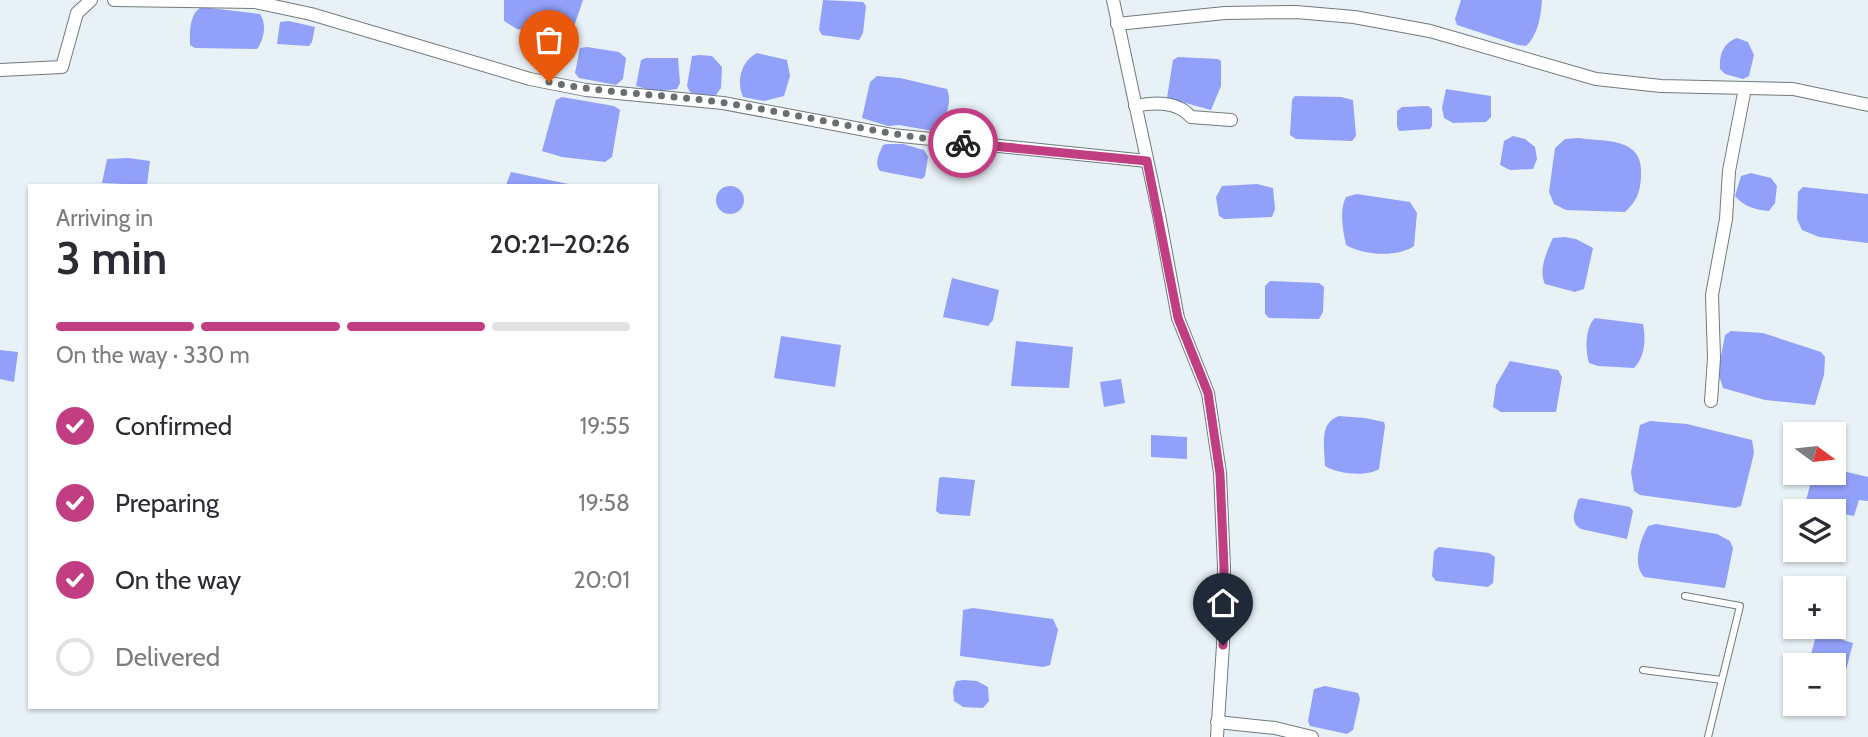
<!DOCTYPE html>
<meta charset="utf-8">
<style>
body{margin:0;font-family:Cabin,sans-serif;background:#f7f7f7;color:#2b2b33;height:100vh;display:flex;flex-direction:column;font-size:26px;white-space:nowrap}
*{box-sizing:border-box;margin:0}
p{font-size:23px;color:#7c7c81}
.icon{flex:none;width:38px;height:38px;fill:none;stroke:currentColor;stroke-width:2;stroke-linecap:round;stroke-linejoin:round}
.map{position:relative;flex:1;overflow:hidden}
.panel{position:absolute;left:28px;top:184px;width:630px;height:525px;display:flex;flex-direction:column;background:#fff;border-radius:0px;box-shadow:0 2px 5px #0004}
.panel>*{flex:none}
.needle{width:46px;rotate:105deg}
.tools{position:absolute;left:1783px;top:422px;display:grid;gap:14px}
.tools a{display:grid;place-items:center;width:63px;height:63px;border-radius:0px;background:#fff;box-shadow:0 2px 5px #0004;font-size:35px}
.pin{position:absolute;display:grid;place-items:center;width:60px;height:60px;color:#fff;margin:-72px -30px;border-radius:50% 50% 50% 0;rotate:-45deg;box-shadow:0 0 7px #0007}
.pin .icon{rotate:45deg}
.courier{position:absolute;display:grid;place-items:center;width:70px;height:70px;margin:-35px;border:5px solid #c23e83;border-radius:50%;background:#fff;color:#222;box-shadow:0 2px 9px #0007}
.headline em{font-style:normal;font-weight:600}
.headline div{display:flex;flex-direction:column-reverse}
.headline{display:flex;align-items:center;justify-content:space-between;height:119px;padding:0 28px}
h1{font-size:46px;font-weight:600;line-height:52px}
.bar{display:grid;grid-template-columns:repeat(4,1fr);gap:10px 7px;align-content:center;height:84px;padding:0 28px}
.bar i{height:9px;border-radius:5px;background:#e1e1e2}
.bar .active{background:#c23e83}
.bar p{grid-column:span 4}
ol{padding:0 28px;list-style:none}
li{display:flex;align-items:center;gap:21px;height:77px}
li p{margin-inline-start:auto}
li .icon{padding:7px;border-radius:50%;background:#c23e83;color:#fff;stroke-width:4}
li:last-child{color:#7c7c81}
li i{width:38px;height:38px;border:4px solid #e1e1e2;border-radius:50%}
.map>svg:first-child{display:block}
</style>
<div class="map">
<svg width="1868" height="737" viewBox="0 0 1868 737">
<rect width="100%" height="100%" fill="#e8f2f6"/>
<g fill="#91a0f8">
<polygon points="504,0 583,0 571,35 517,29 504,21"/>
<polygon points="823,0 863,2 866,6 863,33 859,40 822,35 819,30"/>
<path d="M1461,0H1542C1541,15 1538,35 1526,46L1518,45L1457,25L1455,19Z"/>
<path d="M202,7L260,14C267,24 264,40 257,49L195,48L190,45C190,32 189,13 202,7Z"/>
<polygon points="289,21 315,27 312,42 309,46 277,44 280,22"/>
<path d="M1737,38L1748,42L1754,55L1749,76L1743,79L1725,74L1720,69C1719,55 1723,43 1737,38Z"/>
<polygon points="587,47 619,52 626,58 623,79 616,85 579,78 575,73 580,48"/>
<path d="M757,53L787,60L790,76L784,96L764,101L743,97C736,81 741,61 757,53Z"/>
<polygon points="700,55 712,56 722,67 721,88 716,95 700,96 690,92 687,86 692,56"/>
<polygon points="1178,57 1218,59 1221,61 1221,86 1211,110 1167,98 1173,60"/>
<polygon points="646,58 678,58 680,83 677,89 657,92 636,86 641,60"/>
<path d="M877,76L900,78L947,89C953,103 945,123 933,131L899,125L888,126L862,118L870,82Z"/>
<polygon points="1446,89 1491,96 1491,117 1486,122 1453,123 1444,118 1442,108"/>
<polygon points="1295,96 1341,97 1353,100 1356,136 1352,141 1296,139 1290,135 1292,100"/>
<polygon points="562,97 614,106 620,110 612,157 605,162 562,157 542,151 556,100"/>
<polygon points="1428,106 1432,109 1432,126 1430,129 1399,131 1397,126 1397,111 1402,107"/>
<polygon points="1513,136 1525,139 1535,147 1537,159 1533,169 1510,170 1500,165 1504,141"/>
<path d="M1578,138C1608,142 1645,137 1641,178C1640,193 1636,202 1625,212L1566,210L1554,204L1549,192L1555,148L1565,139Z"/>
<path d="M887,144H903L924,150L928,157L925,176L922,179L880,171C874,163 879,154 883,145Z"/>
<polygon points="128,158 150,161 147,185 102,183 107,159"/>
<polygon points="511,172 573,185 506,185"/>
<path d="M1751,173L1771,178L1777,186L1775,203L1769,211C1756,210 1743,206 1735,196L1741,176Z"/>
<polygon points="1257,184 1273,188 1275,209 1272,217 1224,219 1219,216 1216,197 1222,186"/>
<circle cx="730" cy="200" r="14"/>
<polygon points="1803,187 1868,194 1868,243 1819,237 1802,230 1797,219 1798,192"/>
<path d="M1357,194L1410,202L1417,213L1414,246C1397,258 1363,255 1346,245C1343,231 1339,210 1346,197Z"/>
<path d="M1565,237L1576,239L1593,248L1584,289L1575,292L1545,284C1538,270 1547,251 1553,238Z"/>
<polygon points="952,278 999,290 993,320 988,326 943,317"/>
<polygon points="1270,281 1319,283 1324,287 1323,312 1319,319 1269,318 1265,314 1265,286"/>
<path d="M1595,318L1643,324C1646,339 1645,357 1634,368L1598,366L1589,363C1585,350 1585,327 1595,318Z"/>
<polygon points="1731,331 1763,333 1821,352 1825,357 1824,375 1815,405 1765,400 1723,388 1718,372 1725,335"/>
<polygon points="781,336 841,345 835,387 774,378"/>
<polygon points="1016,341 1073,347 1069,388 1011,386"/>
<polygon points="0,350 18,352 14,382 0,379"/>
<polygon points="1510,361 1558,370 1562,377 1556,412 1501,412 1493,407 1496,385"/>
<polygon points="1121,379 1125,403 1104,407 1100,382"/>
<path d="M1339,416L1365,418L1384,422L1385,426L1379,469C1367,477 1337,474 1325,466C1325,448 1318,423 1339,416Z"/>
<polygon points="1650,421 1687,424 1752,440 1754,453 1741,506 1735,508 1640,495 1634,491 1631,472 1639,430 1640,425"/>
<polygon points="1151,435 1187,437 1187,459 1151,457"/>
<polygon points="1834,469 1868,477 1868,501 1859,500 1854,516 1809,507 1806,501 1813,473 1834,472"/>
<polygon points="943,477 975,480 970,516 940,514 936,511 939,478"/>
<path d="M1581,498L1630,507L1633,511L1627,539L1581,529C1569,522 1575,512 1578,500Z"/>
<path d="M1656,524L1717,534L1730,541L1733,548L1725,588L1644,577C1632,564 1640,540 1648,526Z"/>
<polygon points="1439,547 1489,553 1495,557 1493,583 1488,587 1436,581 1432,576 1434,551"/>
<polygon points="973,608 1053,619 1058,630 1050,665 1043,667 960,656 963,610"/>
<polygon points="1817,632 1853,643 1844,678 1834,675 1834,665 1808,665"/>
<polygon points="964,680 977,681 988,687 989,701 983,708 963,707 954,701 953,690 956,681"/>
<polygon points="1325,686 1358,693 1360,699 1353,730 1347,734 1310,726 1308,721 1314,689"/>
</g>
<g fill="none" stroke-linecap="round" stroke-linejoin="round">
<g stroke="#717a7d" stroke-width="8">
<g id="service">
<polyline points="1685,596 1740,606 1708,737"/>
<polyline points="1643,670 1722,680"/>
</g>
</g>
<g stroke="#717a7d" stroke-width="14">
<g id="minor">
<polyline points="114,0 255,2 311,14 530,79 586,90 723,103 892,135 1147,161"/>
<polyline points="1113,0 1159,215 1178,318 1208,393 1220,473 1224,567 1223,645 1217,737"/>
<polyline points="1117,24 1225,13 1296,12 1354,17 1430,31 1596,79 1661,86 1793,89 1868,105"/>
<polyline points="0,70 62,67 77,13 91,0"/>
<path d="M1135,106C1154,102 1177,101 1191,117L1231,120"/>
<polyline points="1711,401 1714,358 1712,295 1726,219 1729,171 1745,88"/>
<polyline points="1217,722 1275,728 1312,737"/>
</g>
</g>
<use href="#service" stroke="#fff" stroke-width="6"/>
<use href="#minor" stroke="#fff" stroke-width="12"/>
</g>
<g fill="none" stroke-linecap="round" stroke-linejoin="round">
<path stroke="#696f71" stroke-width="7" stroke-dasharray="0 12.6" d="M549,82C607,94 666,94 725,103C804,115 882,135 963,143"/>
<polyline stroke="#c23e83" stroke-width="9" points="963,143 1147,161 1178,318 1208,393 1220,474 1224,567 1223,645"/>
</g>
</svg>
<div class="tools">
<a><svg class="needle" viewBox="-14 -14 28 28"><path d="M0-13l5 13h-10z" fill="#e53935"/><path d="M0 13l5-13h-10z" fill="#7c7c81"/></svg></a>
<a><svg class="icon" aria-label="layers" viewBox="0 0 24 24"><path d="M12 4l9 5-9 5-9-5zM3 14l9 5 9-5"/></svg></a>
<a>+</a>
<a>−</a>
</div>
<div class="pin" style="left:549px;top:82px;background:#ea580c"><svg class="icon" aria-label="bag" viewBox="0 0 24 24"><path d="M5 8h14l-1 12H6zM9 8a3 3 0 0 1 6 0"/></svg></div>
<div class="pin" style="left:1223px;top:645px;background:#1f2937"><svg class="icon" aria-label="home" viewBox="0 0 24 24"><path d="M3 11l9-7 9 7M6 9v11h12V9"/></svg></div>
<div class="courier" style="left:963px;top:143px"><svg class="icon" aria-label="bike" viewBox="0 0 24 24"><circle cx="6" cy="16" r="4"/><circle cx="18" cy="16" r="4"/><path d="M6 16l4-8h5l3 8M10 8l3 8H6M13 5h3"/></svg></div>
<section class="panel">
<div class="headline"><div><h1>3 min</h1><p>Arriving in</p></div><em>20:21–20:26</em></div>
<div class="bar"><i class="active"></i><i class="active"></i><i class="active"></i><i></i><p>On the way · 330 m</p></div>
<ol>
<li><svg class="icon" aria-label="check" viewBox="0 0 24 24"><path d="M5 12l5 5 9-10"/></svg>Confirmed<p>19:55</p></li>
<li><svg class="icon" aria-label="check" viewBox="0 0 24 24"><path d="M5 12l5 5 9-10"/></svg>Preparing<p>19:58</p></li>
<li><svg class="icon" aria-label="check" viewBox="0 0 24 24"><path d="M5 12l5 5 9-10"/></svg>On the way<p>20:01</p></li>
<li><i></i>Delivered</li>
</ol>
</section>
</div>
